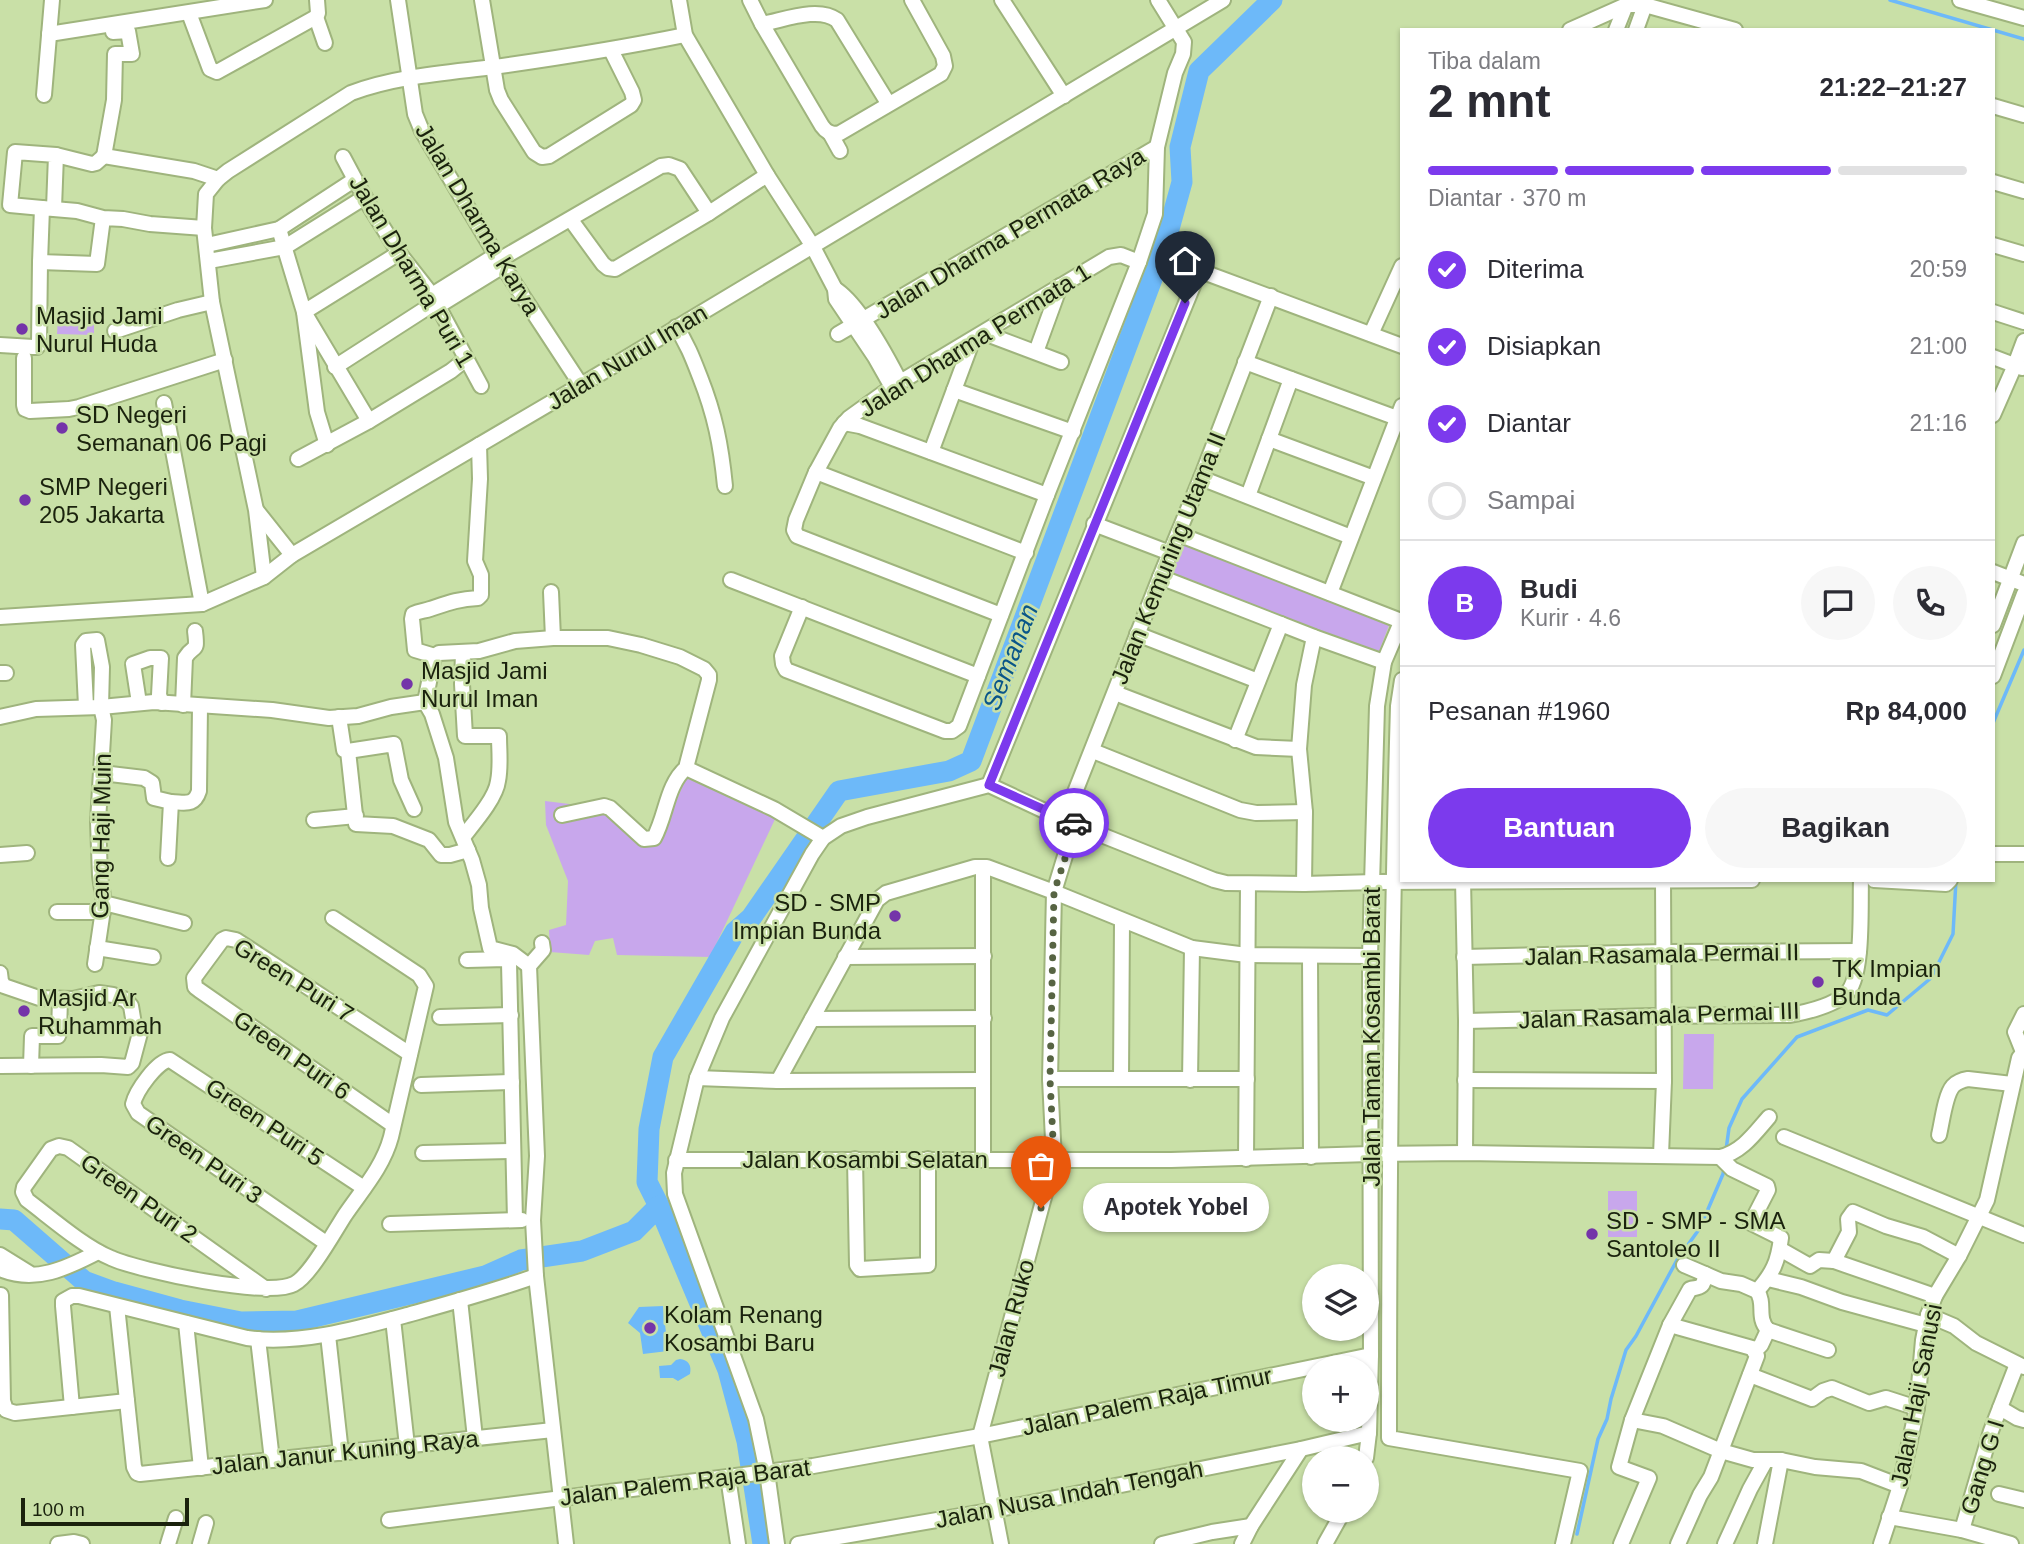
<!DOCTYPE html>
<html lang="id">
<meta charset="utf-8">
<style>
body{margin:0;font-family:Arial,sans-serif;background:#f7f7f7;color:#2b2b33;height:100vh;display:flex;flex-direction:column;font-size:26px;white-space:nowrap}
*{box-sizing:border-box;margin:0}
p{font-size:23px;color:#7c7c81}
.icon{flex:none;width:38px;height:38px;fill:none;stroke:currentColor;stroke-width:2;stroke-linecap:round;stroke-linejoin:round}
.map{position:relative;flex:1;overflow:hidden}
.drawer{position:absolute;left:1400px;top:28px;width:595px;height:854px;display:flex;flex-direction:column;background:#fff;border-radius:0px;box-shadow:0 2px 5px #0004}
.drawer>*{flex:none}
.controls{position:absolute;left:1302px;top:1264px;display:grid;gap:14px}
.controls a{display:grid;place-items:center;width:77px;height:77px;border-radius:50%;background:#fff;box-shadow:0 2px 5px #0004;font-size:35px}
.scale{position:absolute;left:21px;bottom:18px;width:168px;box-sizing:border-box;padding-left:7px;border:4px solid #1a220d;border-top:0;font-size:19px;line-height:24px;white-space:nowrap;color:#1a220d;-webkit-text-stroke:5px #c9e0a7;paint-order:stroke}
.pin{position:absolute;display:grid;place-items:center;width:60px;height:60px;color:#fff;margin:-72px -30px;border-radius:50% 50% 50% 0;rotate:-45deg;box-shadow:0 0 7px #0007}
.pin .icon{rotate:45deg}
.courier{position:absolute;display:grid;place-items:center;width:70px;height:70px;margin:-35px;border:5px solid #7c3aed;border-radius:50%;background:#fff;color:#222;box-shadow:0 2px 9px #0007}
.bubble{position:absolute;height:49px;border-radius:24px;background:#fff;box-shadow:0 2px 5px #0004;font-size:23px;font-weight:600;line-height:49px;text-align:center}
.summary em{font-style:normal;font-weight:600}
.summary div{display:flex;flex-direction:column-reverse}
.summary{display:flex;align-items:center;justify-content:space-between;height:119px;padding:0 28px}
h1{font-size:46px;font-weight:600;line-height:52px}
.bar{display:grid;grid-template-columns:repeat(4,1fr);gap:10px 7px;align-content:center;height:84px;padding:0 28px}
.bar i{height:9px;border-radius:5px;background:#e1e1e2}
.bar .on{background:#7c3aed}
.bar p{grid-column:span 4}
.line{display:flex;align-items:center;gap:18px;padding:0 28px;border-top:2px solid #e1e1e2}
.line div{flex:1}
.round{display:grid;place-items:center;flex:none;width:74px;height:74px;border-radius:37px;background:#f7f7f7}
ol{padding:0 28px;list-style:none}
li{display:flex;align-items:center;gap:21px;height:77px}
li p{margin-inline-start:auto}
li .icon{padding:7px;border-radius:50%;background:#7c3aed;color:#fff;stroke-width:4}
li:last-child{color:#7c7c81}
li i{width:38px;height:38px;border:4px solid #e1e1e2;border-radius:50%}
.action{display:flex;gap:14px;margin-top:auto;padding:14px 28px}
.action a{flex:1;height:80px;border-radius:42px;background:#7c3aed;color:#fff;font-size:28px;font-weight:600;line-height:80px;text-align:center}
.action a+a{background:#f7f7f7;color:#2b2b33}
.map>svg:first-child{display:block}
</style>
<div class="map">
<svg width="2024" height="1544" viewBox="0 0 2024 1544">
<rect width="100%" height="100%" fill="#c9e0a7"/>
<g fill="#c8a7ec">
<polygon points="58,317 94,318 94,335 57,334"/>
<polygon points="1184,543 1390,623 1378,654 1171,575"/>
<polygon points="686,778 777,815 710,957 617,955 613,938 595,941 589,955 550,952 549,930 566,925 568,881 546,825 545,801 610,809 622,830 658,844"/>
<polygon points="1684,1034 1714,1034 1713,1089 1683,1089"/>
<rect x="1608" y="1191" width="29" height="46"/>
</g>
<g fill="#6db9f9">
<polygon points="663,1306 668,1351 643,1354 640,1333 628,1323 639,1307"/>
<path d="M680,1359C688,1360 692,1365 690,1374L678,1381L673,1378H660L659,1366L671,1365L676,1360Z"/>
</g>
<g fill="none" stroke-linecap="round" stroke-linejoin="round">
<g stroke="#6db9f9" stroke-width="3.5">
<polyline points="1890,0 2024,39"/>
<polyline points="1993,723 2024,650"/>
<polyline points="1726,1150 1729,1128 1742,1099 1797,1037 1868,1010 1887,1015 1931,978 1953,934 1956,880"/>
<polyline points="1577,1534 1598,1439 1607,1419 1611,1399 1626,1350 1636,1336 1677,1260 1700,1228 1723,1174 1724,1168"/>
</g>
<g stroke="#6db9f9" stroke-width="21">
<polyline points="659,1206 647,1182 649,1129 663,1057 735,932 751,918 839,791 949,771 971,761 1164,247 1182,182 1180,147 1199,71 1272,0"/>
<polyline points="0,1219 14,1220 84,1281 114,1292 180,1310 241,1322 297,1321 485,1276 521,1260 582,1251 634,1231 659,1206 728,1370 747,1441 763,1544"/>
</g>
<g stroke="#9fb47d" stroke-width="18">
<g id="street">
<polyline points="398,0 415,114 422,131 499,260 581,385"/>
<polyline points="482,0 497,90 501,100 534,152 542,157 549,156 631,105 634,100 632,92 611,50"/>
<polyline points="679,0 685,35 767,175 812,245 835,289 836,299 875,357 892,387"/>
<path d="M750,0L762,24L822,126C827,133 832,135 840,133L941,74L945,66L943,56L912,0"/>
<polyline points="1002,0 1064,96"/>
<polyline points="1960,0 2024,18"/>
<polyline points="189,13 210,69 217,72 316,17 318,13 317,0"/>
<polyline points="316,17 325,43"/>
<path d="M762,24C784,20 818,6 837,20L888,103"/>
<polyline points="1570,30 1626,5 1645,5 1735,30"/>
<polyline points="1616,30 1626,5"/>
<polyline points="1636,30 1645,5"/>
<polyline points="49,34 265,0"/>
<polyline points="44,95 52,0"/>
<polyline points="1993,106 2024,115"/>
<polyline points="830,133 840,151"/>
<polyline points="56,155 92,164 96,163 104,156"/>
<polyline points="104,156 114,100 115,54 132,54 128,31 113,32"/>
<polyline points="104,156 194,171 218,179"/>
<polyline points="343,157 367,202 399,253 432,295 481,386"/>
<polyline points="1993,182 2024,191"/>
<polyline points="42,208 10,205 15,152 56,155 54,208"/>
<polyline points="103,218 97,264 40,262 42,208 77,211 103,218 123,219 150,224 204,228"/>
<polyline points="571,220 603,264 608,268 615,269 709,213 767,175"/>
<polyline points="279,229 304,312 317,412 327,445"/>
<polyline points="207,245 279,229 354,180"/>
<polyline points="1993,245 2024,254"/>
<polyline points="499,260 661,166 669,165 680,169 709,213"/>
<polyline points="209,261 285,247 365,197"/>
<path d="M835,289C858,303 885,353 898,378"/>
<polyline points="432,295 496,255"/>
<polyline points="438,306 503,266"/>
<polyline points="1993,312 2024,322"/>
<path d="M676,327C687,343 693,359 700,377C715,415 721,445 725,486"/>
<polyline points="115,331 178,310 212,302"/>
<polyline points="984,333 1061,362"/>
<polyline points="838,334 1157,147"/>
<polyline points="1371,334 1402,266"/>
<polyline points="0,345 33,347 37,347 39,344 40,262"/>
<polyline points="1036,352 1060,286"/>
<polyline points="1993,357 2022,368"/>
<polyline points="24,358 24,405 25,409 30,411 69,409 79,407 225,360"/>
<polyline points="1245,362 1397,418"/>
<polyline points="335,367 436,302"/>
<polyline points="954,390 1073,432"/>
<polyline points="164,403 202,604"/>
<polyline points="1993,415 2015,365 2024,341"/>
<polyline points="369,421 304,312 399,253"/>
<polyline points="844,423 860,426 1047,495"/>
<polyline points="1269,439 1374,478"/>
<polyline points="931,452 973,339"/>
<polyline points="298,459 369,421 451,371 466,359"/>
<polyline points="816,472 1026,553"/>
<polyline points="1201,478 1351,537"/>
<polyline points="1248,496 1291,379"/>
<polyline points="257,511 292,555"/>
<polyline points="1094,524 1170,553"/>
<polyline points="1178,534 1401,621"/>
<polyline points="1993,572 2024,584"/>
<path d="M264,577L256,510L212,302L204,228L206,194L218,179L228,171L351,93C397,76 446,73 494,67C558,58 621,48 685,35"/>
<polyline points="1160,577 1314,637 1384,662"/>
<polyline points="731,580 978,676"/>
<polyline points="551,592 553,638"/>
<polyline points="1330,593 1402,406"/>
<polyline points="802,607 782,656 783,664 786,670 945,731 952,731 959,726 1047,495 1139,262 1155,214 1157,147 1175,73 1183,54 1184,42 1158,0"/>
<polyline points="1001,615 797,536 794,530 796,520 816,472 840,428 849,418 892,387 1109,257 1121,255 1139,262"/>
<polyline points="0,617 202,604 264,577 292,555 581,385 1223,0"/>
<polyline points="1993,625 2024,543"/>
<polyline points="1137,634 1258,681"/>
<path d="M435,656L415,650L412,619L413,614C419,611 424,611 430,609C448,603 458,599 478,598L481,595V575L475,561L480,479L479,445"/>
<polyline points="0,673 6,673"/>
<polyline points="1993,676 2024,594"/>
<path d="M1402,680L1398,706C1391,950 1389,1194 1389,1438L1580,1471L1563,1544"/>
<polyline points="1115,693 1256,747 1299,749"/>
<polyline points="425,702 434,657 439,653 479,651 515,641 553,638 608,638 641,645 680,657 704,669 709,675 709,680 687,764 688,769 774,809 823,838"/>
<polyline points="425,702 432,714 446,758 456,822 472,860 479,885 481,908 490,948 513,954 529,966"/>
<polyline points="139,703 133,664 150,658 161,658 159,695 162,703"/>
<path d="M183,705L185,658C194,643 198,655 195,631"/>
<polyline points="86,706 83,645 86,641 97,640 102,667 101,707 104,720 98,822 100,876 104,903 95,964"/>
<polyline points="0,717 36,709 101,707 154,702 272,710 329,718 358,716 391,707 425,702"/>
<polyline points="339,717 344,750 348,751 356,824 393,826 429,840 441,855 450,855 468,850"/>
<polyline points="1235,740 1281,624"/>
<polyline points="348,751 394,744 401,780 414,809"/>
<polyline points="1093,751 1240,810 1256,813 1305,812"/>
<polyline points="102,773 144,778 152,783 154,798 171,802 168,858"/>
<polyline points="989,785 1197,276 1206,273 1402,346"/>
<path d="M171,802C184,802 194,807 199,791L200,706"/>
<path d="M562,815L604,806L610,808L644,839L654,838C667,814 666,785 687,767"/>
<polyline points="314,820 356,816"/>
<polyline points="1064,820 1160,577 1201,478 1271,296"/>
<path d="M463,837C474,823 496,798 498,781C501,766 499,750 499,736H465L462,684L463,652"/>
<polyline points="1993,854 2024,854"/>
<polyline points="0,855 27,853"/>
<polyline points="983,867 983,1159"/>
<polyline points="1463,880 1466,1021 1465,1153"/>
<polyline points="1874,880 1946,884 1950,880"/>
<polyline points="1304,884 1305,812 1299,749 1304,685 1314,637"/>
<polyline points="104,903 184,923"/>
<polyline points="57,912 103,912"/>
<polyline points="542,943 543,950 529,966 537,1156 533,1220 536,1276 566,1544"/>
<polyline points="97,948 153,957"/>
<polyline points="1310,956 1311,1157"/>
<polyline points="845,957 984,956"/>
<polyline points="1464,957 1664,952 1859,951"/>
<polyline points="467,960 506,959 509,963 515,1220"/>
<polyline points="0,973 1,981 4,986 39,998 73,999 99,993 113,995 126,1000 131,1006 134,1024 140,1033 132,1063 128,1067 101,1065 0,1066"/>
<polyline points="440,1017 511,1015"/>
<polyline points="812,1019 984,1018"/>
<path d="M1466,1021L1652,1016L1789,1015C1807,1012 1832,1006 1846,994C1864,978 1860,905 1861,880"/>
<polyline points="2023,1052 2015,1032 2024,1014"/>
<polyline points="31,1066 32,1036 58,1036 59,1033 60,999"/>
<polyline points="697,1078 778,1081 983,1080"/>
<polyline points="1050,1079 1247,1079"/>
<polyline points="1121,1079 1122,921"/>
<polyline points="1190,1080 1192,948"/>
<polyline points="1465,1080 1664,1081"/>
<polyline points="778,1081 877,900 886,893 975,867 987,867 1054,892 1192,948 1247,955 1370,956"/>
<polyline points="421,1085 512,1082"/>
<polyline points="393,1125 199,990 195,987 194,978 222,940 226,938 236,940 410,1054"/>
<path d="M1939,1135C1942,1123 1945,1095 1953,1086C1957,1082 1962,1080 1968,1079L2012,1084"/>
<polyline points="1784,1137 2024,1235"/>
<polyline points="423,1153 513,1151"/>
<polyline points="1661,1155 1664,1081 1663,880"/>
<polyline points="855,1159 857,1265 860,1269 928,1265 928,1159"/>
<polyline points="1246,1159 1248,884"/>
<path d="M676,1160H1171L1370,1154L1465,1153L1720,1157C1742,1152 1755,1133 1769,1117"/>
<polyline points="390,1224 522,1220"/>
<path d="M326,1243L138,1113L133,1104C136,1091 157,1061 170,1060L364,1188"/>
<polyline points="1780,1249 1810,1266 1819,1260 1834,1261 1935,1296"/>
<polyline points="0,1255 29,1273"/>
<polyline points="1834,1261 1849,1232 1848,1219 1853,1212 1886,1226 1923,1237 1959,1256"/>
<polyline points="1684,1265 1705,1274"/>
<path d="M0,1269C35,1284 67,1268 98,1252"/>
<polyline points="1768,1279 1801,1287 1842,1302 1926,1325"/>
<path d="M266,1289L68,1148L59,1146L51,1149L24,1187L23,1192L27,1200C51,1218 84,1247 111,1258C140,1271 268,1298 294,1284C310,1276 334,1232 345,1215C362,1190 383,1167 391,1137L426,986L419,975L333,918"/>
<polyline points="1,1295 3,1401 6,1410 15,1413 127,1401"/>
<polyline points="460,1300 475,1438"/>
<polyline points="117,1306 134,1467 137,1473 140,1474 553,1430"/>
<polyline points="1928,1315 1954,1326 1976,1343 2024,1367"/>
<polyline points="393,1319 407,1446"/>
<polyline points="186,1323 201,1468"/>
<polyline points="1670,1325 1752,1348 1757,1356 1711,1477 1700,1495 1678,1544"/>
<polyline points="1768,1330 1828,1350"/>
<polyline points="328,1335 341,1453"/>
<polyline points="258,1339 272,1460"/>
<path d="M1755,1351L1761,1345L1768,1330C1756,1317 1766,1304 1757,1291"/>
<polyline points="1750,1375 1812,1399 1823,1391 1832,1388 1869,1403 1886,1398 1917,1408"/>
<path d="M72,1407L63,1306V1301L72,1296H79L247,1338C299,1345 356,1329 407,1315C450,1303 494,1291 536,1276"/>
<polyline points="2000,1408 2017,1418 2024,1420"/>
<polyline points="1632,1420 1663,1426 1721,1451 1753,1460 1781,1460 1815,1467 1861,1471 1900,1486"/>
<polyline points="1366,1458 1369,1433 1371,1355 1370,956 1377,706 1384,662 1402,620"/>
<polyline points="728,1477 738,1544"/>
<polyline points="1999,1494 2024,1500"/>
<polyline points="1889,1517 1962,1530 2011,1544"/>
<polyline points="389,1520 813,1466 980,1436 1371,1355"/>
<polyline points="1962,1530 1991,1431 2017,1364"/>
<polyline points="58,1544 74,1542 82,1544"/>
<polyline points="168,1544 176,1518"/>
<polyline points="200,1544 206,1523"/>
<polyline points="777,1544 767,1472 756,1419 675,1194 674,1173 697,1078 722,1018 812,854 823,838 841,826 867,817 989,785 1064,820 1214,880 1226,883 1304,884 1375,882 1752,880"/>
<polyline points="798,1544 995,1510 1301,1449 1369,1433"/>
<polyline points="1001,1544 980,1436 1054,1160 1050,1079 1054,892 1075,823"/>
<polyline points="1162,1544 1212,1532 1251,1526"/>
<polyline points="1242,1544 1251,1526 1301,1449"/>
<polyline points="1325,1544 1344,1510"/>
<path d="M1621,1544L1649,1478L1619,1467L1632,1420L1670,1325L1690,1289C1700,1287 1704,1288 1705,1274L1721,1281L1741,1284L1757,1291C1773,1273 1778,1262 1781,1238L1751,1223L1768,1190L1767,1186L1732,1169L1720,1157"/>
<polyline points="1725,1544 1750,1489 1766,1460"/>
<polyline points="1765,1544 1781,1460"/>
<polyline points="1881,1544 1900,1486 1917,1408 1923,1340 1928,1315 1935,1296 1959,1256 1987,1200 2019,1058 2024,1052"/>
</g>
</g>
<use href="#street" stroke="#fff" stroke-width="14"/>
</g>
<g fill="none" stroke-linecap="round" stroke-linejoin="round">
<polyline stroke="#576443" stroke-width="7" stroke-dasharray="0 12.6" points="1041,1208 1054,1160 1050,1079 1054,892 1073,834 1074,823"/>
<polyline stroke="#7c3aed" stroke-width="9" points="1074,823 989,785 1185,303"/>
</g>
<g fill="#7434a9" stroke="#c9e0a7" stroke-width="2.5">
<circle cx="22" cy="329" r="7"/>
<circle cx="62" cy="428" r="7"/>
<circle cx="25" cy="500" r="7"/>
<circle cx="407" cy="684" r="7"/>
<circle cx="895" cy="916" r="7"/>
<circle cx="1818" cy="982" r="7"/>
<circle cx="24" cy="1011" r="7"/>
<circle cx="1592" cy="1234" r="7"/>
<circle cx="650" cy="1328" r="7"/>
</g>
<g text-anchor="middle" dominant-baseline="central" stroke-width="5" stroke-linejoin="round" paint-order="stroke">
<g font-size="24" fill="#1a220d" stroke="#c9e0a7">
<text transform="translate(478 219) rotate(59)">Jalan Dharma Karya</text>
<text transform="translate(1010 233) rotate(-31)">Jalan Dharma Permata Raya</text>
<text transform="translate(412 271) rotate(59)">Jalan Dharma Puri 1</text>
<text transform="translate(975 340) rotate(-32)">Jalan Dharma Permata 1</text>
<text transform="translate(627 357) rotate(-31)">Jalan Nurul Iman</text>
<text transform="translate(1168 558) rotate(-68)">Jalan Kemuning Utama II</text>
<text transform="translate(101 836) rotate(-89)">Gang Haji Muin</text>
<text transform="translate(1662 954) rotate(-1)">Jalan Rasamala Permai II</text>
<text transform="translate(294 980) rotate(32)">Green Puri 7</text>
<text transform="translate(1659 1015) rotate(-2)">Jalan Rasamala Permai III</text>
<text transform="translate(1371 1037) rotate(-90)">Jalan Taman Kosambi Barat</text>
<text transform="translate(292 1055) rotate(35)">Green Puri 6</text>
<text transform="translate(265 1122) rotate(34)">Green Puri 5</text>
<text transform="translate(204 1159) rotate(35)">Green Puri 3</text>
<text x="865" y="1159">Jalan Kosambi Selatan</text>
<text transform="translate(139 1198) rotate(35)">Green Puri 2</text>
<text transform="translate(1011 1318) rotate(-75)">Jalan Ruko</text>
<text transform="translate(1916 1395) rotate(-79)">Jalan Haji Sanusi</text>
<text transform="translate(1147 1401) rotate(-12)">Jalan Palem Raja Timur</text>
<text transform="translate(345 1452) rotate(-6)">Jalan Janur Kuning Raya</text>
<text transform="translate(1982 1467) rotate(-73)">Gang G I</text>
<text transform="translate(685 1482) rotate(-7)">Jalan Palem Raja Barat</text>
<text transform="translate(1069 1494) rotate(-11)">Jalan Nusa Indah Tengah</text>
</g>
<g font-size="24" fill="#1a220d" stroke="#c9e0a7" text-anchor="start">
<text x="36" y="315">Masjid Jami<tspan x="36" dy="28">Nurul Huda</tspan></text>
<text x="76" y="414">SD Negeri<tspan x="76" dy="28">Semanan 06 Pagi</tspan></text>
<text x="39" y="486">SMP Negeri<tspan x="39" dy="28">205 Jakarta</tspan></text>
<text x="421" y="670">Masjid Jami<tspan x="421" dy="28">Nurul Iman</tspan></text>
<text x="881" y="902" text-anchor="end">SD - SMP<tspan x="881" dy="28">Impian Bunda</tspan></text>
<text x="1832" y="968">TK Impian<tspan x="1832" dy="28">Bunda</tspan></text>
<text x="38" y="997">Masjid Ar<tspan x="38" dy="28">Ruhammah</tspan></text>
<text x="1606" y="1220">SD - SMP - SMA<tspan x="1606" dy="28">Santoleo II</tspan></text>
<text x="664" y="1314">Kolam Renang<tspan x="664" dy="28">Kosambi Baru</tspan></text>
</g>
<g font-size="26" font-style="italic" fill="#095689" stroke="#c9e0a7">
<text transform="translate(1010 657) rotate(-69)">Semanan</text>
</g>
</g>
</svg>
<div class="controls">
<a><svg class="icon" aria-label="layers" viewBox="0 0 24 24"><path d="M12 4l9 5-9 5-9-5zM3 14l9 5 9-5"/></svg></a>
<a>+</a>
<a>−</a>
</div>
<div class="scale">100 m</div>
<div class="pin" style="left:1041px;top:1208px;background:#ea580c"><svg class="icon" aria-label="bag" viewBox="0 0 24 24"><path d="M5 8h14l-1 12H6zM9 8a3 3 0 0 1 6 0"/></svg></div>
<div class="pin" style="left:1185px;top:303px;background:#1f2937"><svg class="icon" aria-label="home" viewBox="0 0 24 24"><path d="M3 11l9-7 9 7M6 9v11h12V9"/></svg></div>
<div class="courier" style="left:1074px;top:823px"><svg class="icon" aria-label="car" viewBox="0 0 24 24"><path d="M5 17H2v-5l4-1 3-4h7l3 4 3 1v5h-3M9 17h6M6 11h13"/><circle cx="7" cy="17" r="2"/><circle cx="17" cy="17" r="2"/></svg></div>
<div class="bubble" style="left:1083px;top:1183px;width:186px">Apotek Yobel</div>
<section class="drawer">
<div class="summary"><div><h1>2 mnt</h1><p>Tiba dalam</p></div><em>21:22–21:27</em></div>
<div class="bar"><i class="on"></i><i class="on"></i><i class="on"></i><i></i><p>Diantar · 370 m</p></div>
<ol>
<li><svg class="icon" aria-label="check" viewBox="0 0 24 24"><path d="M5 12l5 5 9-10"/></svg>Diterima<p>20:59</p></li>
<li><svg class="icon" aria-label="check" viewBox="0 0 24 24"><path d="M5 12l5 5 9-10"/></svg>Disiapkan<p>21:00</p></li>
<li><svg class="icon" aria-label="check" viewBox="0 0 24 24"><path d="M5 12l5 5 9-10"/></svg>Diantar<p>21:16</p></li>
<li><i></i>Sampai</li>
</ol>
<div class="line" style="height:126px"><b class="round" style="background:#7c3aed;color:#fff">B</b><div><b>Budi</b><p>Kurir · 4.6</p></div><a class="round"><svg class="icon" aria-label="chat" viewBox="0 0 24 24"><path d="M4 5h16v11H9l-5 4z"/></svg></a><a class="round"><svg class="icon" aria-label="phone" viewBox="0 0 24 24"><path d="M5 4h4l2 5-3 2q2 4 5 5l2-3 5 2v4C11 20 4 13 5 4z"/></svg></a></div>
<div class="line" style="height:91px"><div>Pesanan #1960</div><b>Rp 84,000</b></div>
<div class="action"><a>Bantuan</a><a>Bagikan</a></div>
</section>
</div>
